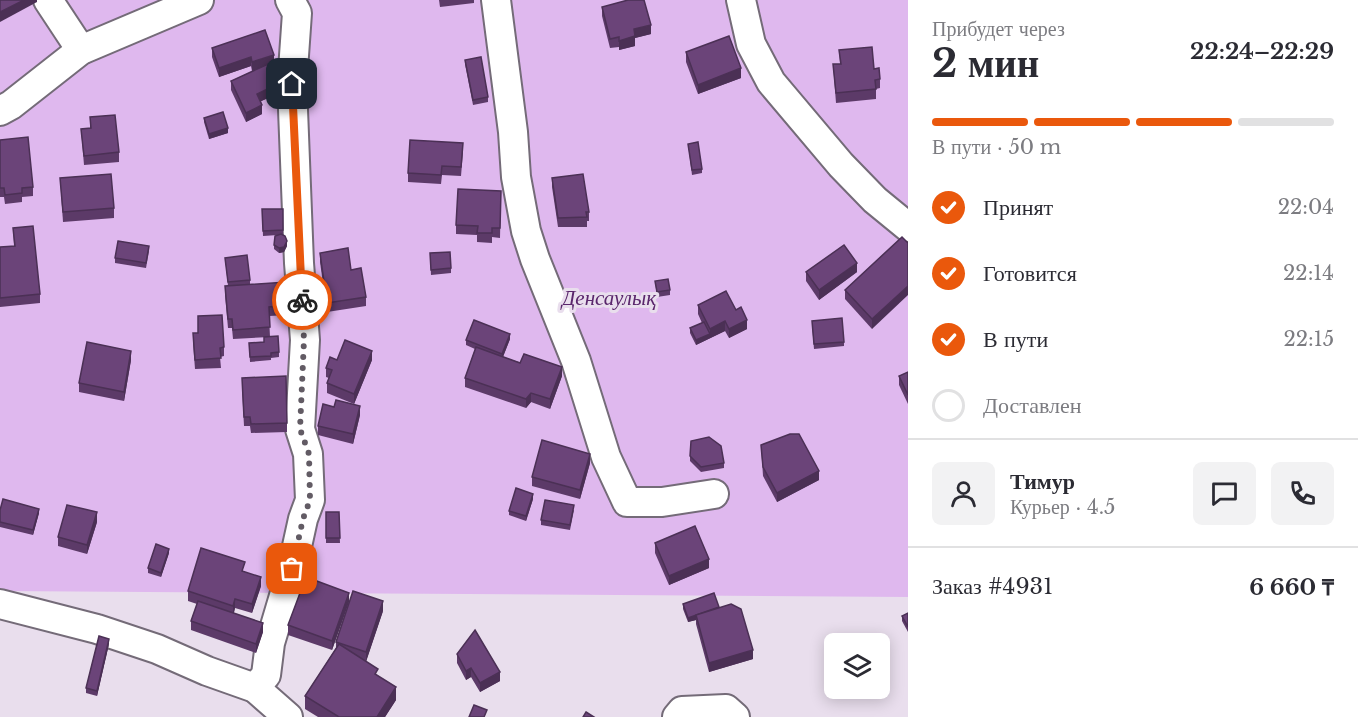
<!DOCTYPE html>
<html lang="ru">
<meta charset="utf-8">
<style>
body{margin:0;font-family:"Libre Baskerville",serif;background:#f2f2f3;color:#2b2b33;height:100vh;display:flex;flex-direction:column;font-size:22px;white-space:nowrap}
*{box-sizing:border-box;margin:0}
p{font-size:20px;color:#7c7c81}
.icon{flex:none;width:33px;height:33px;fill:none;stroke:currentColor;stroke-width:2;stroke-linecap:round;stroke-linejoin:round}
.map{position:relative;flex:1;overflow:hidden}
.drawer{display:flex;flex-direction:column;background:#fff;width:450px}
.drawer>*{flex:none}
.buttons{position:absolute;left:824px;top:633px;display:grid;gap:12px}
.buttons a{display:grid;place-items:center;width:66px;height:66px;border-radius:9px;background:#fff;box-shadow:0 3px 15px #0003;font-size:30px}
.pin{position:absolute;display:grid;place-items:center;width:51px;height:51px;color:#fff;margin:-26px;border-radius:12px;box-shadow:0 3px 9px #0006}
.courier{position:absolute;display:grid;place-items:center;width:60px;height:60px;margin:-30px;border:4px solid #ea580c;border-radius:50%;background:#fff;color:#222;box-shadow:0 2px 8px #0007}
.overview em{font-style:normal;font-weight:800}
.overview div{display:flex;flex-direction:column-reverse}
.overview{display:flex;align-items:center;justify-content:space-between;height:102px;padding:0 24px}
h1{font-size:39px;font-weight:800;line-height:45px}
.bar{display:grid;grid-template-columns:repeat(4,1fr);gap:9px 6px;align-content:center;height:72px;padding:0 24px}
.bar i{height:8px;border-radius:4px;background:#e1e1e2}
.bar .active{background:#ea580c}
.bar p{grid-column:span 4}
.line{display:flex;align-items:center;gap:15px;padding:0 24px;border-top:2px solid #e1e1e2}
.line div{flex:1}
.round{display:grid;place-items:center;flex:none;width:63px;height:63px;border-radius:9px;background:#f2f2f3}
ol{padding:0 24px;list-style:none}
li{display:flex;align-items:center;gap:18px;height:66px}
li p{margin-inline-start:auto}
li .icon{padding:6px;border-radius:50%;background:#ea580c;color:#fff;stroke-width:4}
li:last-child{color:#7c7c81}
li i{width:33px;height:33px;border:3px solid #e1e1e2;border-radius:50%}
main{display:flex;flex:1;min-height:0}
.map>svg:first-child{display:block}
</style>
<main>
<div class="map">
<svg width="908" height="717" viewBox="0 0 908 717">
<rect width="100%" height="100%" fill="#e9deed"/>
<polygon fill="#dfb8ee" points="0,0 908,0 908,597 0,591"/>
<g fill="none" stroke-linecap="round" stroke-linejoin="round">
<g stroke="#746b78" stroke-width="32">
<g id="minor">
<polyline points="48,0 81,50"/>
<polyline points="496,0 513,132 516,177 526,231 535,259 576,361 606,457 627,502 662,502 714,494"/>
<polyline points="741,0 751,44 771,82 841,165 875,200 908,227"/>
<polyline points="0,111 11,105 81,50 199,0"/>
<polyline points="0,604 97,629 157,649 207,671 255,688 288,717"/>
<polyline points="255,688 266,675 270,643 292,569 303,519 310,500 308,454 300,429 305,340 299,263 292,84 297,13 290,0"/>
<polyline points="677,717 682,711 726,709 735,717"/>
</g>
</g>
<use href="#minor" stroke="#fff" stroke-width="28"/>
</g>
<g fill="#5c3a68">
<polygon points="439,0 474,0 474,3 440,7"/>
<polygon points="602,7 651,34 635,38 635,46 619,50 619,47 610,48 602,16"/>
<polygon points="212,48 274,62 284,91 261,101 262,114 246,122 231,90 231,81 257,69 252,71 251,66 219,77 212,57"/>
<polygon points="839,50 874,69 880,79 880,88 876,89 876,99 836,103 833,64 840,64"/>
<polygon points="686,52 741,78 698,94 686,62"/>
<polygon points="465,60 488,97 488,102 473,105 465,64"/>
<polygon points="90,117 119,152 119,162 84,165 81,129 90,128"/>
<polygon points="204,118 228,133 209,139 204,122"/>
<polygon points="0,140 33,187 33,196 22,197 22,202 5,204 4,197 0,197"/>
<polygon points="688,144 702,169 702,173 692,175"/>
<polygon points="463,152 461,176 442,175 441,184 408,182 408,173"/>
<polygon points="60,178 114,208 114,218 63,222"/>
<polygon points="552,178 589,212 589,221 587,221 587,227 558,227 552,187"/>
<polygon points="501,191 500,238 492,237 492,243 477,242 477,235 456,234 456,225"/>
<polygon points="262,209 283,230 283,235 287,246 284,252 279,253 274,249 274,245 278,235 263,236"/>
<polygon points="13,228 40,294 40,303 0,307 0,247 14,246"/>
<polygon points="902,237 872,329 845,299 845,290"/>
<polygon points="149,251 146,268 115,263 115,258"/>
<polygon points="320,253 366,297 366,306 327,312 320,262"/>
<polygon points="430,253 451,268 451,273 431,275"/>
<polygon points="225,258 250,280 250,285 289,305 289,315 269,316 270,337 279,352 279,357 271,358 271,360 250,362 249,343 264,342 270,337 233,339 232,328 228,328 225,295 225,286 228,286"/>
<polygon points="806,272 857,272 819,300 806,281"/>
<polygon points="655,281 670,290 670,295 657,297"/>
<polygon points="698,305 736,310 747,329 729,338 725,331 696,345 690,333 690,328 702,323 698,314"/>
<polygon points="812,325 844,342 844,346 814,349"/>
<polygon points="510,339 503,357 562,376 550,409 531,402 526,408 465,387 465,378 475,349 466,345 466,340"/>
<polygon points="193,342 224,347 224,356 220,357 221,368 195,369"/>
<polygon points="131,360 124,401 79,392 79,383"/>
<polygon points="337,360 372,360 354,404 327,393 327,383 329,378 326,377 326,368"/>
<polygon points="908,372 908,404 899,385 899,376"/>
<polygon points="242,388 287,423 287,432 251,433 250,426 244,426"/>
<polygon points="334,407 360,415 353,444 318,435 318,426"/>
<polygon points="761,445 819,480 777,502 763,476"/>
<polygon points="690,456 724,463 724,468 701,472 690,461"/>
<polygon points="590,463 580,499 532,486 532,477"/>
<polygon points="533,499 526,521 509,515 509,511"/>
<polygon points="0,510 39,513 33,535 0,527"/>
<polygon points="574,510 570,530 541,525 541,520"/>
<polygon points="326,512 339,512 340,543 326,543"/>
<polygon points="97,522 87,554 58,546 58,537"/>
<polygon points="655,543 709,568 669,585 655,553"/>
<polygon points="169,553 161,577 148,573 148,568"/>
<polygon points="244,572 261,586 252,613 235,608 234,613 263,632 256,653 191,630 191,621 197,604 188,601 188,591"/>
<polygon points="349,602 332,650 288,635 288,625"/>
<polygon points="683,604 719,608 753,659 709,672 696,624 696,620 688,622 683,609"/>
<polygon points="383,611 366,661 396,700 385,717 318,717 305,709 305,696 336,648 336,642"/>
<polygon points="908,613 908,632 902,621 902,616"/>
<polygon points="109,644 97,696 86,693 86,688"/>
<polygon points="457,654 500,681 480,692 471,677 466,680 457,663"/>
</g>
<g fill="#4b3055">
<polygon points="24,0 37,0 37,2 0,22 0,12"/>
<polygon points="651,25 651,34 635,38 635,46 619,50 619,41 634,29"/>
<polygon points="274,55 274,64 252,71 252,62"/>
<polygon points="251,57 251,66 219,77 219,68"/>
<polygon points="741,68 741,78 698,94 698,85"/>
<polygon points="284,81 284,91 257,103 257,94"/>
<polygon points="262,105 262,114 246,122 246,113"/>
<polygon points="228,128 228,133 209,139 209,134"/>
<polygon points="287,241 287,246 284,252 279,253 279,248"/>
<polygon points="857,263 857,272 819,300 819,290"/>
<polygon points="908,286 908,295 872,329 872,319"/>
<polygon points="747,320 747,329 729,338 729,329"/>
<polygon points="725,321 725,331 696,345 696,340 710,334 710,329"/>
<polygon points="510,334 510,339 502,359 502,354"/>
<polygon points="131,351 131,360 124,401 124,392"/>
<polygon points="372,351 372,360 354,404 354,394"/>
<polygon points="562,367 562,376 550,409 550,399"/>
<polygon points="531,393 531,402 526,408 526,399"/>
<polygon points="360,406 360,415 353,444 353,434"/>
<polygon points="590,454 590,463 580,499 580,490"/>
<polygon points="819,471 819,480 777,502 777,493"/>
<polygon points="533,494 533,499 526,521 526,516"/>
<polygon points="39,509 39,513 33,535 33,530"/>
<polygon points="97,512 97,522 87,554 87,545"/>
<polygon points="169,549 169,553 161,577 161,573"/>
<polygon points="709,559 709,568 669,585 669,576"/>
<polygon points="261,577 261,586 252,613 252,604"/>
<polygon points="349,593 349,602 332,650 332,641"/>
<polygon points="235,599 235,608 233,615 233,606"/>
<polygon points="383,601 383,611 366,662 366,652"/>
<polygon points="696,615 696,620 688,622 688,618"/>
<polygon points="263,623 263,632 256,653 256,644"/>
<polygon points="109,639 109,644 97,696 97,691"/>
<polygon points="753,650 753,659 709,672 709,663"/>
<polygon points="471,668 471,677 466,680 466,671"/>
<polygon points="500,672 500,681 480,692 480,683"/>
<polygon points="396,687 396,700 385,717 377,717"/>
</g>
<g fill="#6b4479" stroke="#4b3055" stroke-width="1.5">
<polygon points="0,0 24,0 0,12"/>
<polygon points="628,0 644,0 651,25 634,29 635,36 619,41 619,37 610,39 602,7"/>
<polygon points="265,30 274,55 252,62 251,57 219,68 212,48"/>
<polygon points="729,36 741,68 698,85 686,52"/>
<polygon points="872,47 874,69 879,68 880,79 875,80 876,89 836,93 833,64 841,64 839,50"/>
<polygon points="481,57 488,97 473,100 465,60"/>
<polygon points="275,61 284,81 257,94 262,105 246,113 231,81"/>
<polygon points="223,112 228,128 209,134 204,118"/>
<polygon points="115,115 119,152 84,156 81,129 91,128 90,117"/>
<polygon points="28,137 33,187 22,188 22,193 5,195 4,188 0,188 0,140"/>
<polygon points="410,140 463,143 461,167 442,166 441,175 408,173"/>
<polygon points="698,142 702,169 692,170 688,144"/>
<polygon points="111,174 114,208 63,212 60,178"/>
<polygon points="583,174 589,212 586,212 587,217 558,218 552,178"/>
<polygon points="458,189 501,191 500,228 492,228 492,233 477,233 478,226 456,225"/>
<polygon points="262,209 283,209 283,230 263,231"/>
<polygon points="33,226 40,294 0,298 0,247 15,246 13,228"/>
<polygon points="281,234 285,236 287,241 284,247 279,248 274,245 275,236"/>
<polygon points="902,237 908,243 908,286 872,319 845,290"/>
<polygon points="118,241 149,246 146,263 115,258"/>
<polygon points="844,245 857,263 819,290 806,272"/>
<polygon points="348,248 351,270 361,268 366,297 327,303 320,253"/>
<polygon points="450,252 451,268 431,270 430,253"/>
<polygon points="247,255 250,280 228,282 225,258"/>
<polygon points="668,279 670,290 657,292 655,281"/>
<polygon points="287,282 289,305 269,307 270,327 233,330 232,319 228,319 225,286"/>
<polygon points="726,291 736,310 741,307 747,320 729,329 725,321 710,329 698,305"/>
<polygon points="222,315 224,347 220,348 221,358 195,360 193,333 198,333 198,316"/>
<polygon points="842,318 844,342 814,344 812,321"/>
<polygon points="474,320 510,334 502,354 466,340"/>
<polygon points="704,322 710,334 696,340 690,328"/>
<polygon points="278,336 279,352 271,353 271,356 250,357 249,343 264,342 264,337"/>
<polygon points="345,340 372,351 354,394 327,383 332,370 326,368 330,357 337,360"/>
<polygon points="87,342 131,351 124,392 79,383"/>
<polygon points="476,347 520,363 524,354 562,367 550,399 531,393 526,399 465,378"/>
<polygon points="908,372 908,395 899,376"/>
<polygon points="286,376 287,423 251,424 250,417 244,417 242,378"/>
<polygon points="336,400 360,406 353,434 318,426 323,404 334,407"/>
<polygon points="790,434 799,434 819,471 777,493 763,467 761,445"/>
<polygon points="709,437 721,446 724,463 701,467 690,456 691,441"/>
<polygon points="542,440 590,454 580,490 532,477"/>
<polygon points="516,488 533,494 526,516 509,511"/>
<polygon points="3,499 39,509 33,530 0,522 0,510"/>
<polygon points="545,500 574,505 570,525 541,520"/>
<polygon points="67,505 97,512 87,545 58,537"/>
<polygon points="326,512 339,512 340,538 326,538"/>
<polygon points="695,526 709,559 669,576 655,543"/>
<polygon points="156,544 169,549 161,573 148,568"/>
<polygon points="201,548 245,562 242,571 261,577 252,604 235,599 233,606 188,591"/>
<polygon points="306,577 349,593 332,641 288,625"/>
<polygon points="353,591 383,601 366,652 336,642"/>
<polygon points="714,593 719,607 688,618 683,604"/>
<polygon points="198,601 263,623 256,644 191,621"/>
<polygon points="731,604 741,609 753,650 709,663 696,615"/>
<polygon points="908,613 908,627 902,616"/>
<polygon points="475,630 500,672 480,683 471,668 466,671 457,654"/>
<polygon points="99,636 109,639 97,691 86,688"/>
<polygon points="339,644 378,669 375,674 396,687 377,717 339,717 305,696"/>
<polygon points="474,705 487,710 484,717 469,717"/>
<polygon points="586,712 594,717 583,717"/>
</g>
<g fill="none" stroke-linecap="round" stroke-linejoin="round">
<polyline stroke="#625b64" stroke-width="6" stroke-dasharray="0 10.8" points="292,569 303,519 310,500 309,454 300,429 304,340 302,300"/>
<polyline stroke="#ea580c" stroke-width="8" points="292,84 302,300"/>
</g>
<g text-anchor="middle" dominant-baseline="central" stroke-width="6" stroke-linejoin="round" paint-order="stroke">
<g font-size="21" font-style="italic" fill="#5a266c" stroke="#e9deed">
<text x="609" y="298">Денсаулық</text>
</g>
</g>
</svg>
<div class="buttons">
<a><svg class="icon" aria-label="layers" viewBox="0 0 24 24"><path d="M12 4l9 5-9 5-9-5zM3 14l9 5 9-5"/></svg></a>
</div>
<div class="pin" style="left:292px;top:569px;background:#ea580c"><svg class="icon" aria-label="bag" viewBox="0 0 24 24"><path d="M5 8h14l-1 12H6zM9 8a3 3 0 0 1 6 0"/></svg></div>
<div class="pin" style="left:292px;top:84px;background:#1f2937"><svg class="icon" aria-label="home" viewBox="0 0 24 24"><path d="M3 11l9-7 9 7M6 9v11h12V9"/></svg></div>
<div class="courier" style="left:302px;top:300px"><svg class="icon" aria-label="bike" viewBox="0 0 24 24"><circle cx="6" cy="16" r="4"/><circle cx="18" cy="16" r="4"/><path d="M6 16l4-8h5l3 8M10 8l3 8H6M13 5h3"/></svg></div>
</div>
<section class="drawer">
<div class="overview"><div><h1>2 мин</h1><p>Прибудет через</p></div><em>22:24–22:29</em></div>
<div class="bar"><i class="active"></i><i class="active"></i><i class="active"></i><i></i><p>В пути · 50 m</p></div>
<ol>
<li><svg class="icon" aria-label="check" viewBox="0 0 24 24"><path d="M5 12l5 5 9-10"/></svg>Принят<p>22:04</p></li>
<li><svg class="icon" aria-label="check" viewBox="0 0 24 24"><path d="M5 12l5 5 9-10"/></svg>Готовится<p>22:14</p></li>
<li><svg class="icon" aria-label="check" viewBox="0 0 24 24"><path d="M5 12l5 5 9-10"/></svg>В пути<p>22:15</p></li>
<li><i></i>Доставлен</li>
</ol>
<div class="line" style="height:108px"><a class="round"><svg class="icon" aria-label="person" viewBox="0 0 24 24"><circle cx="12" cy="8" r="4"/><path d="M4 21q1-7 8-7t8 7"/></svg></a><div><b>Тимур</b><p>Курьер · 4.5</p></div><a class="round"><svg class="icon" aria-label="chat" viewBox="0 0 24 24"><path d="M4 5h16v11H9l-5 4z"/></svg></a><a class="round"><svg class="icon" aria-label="phone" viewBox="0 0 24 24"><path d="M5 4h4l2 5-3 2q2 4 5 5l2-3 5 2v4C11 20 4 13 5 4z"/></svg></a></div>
<div class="line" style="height:78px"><div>Заказ #4931</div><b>6 660 ₸</b></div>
</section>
</main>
